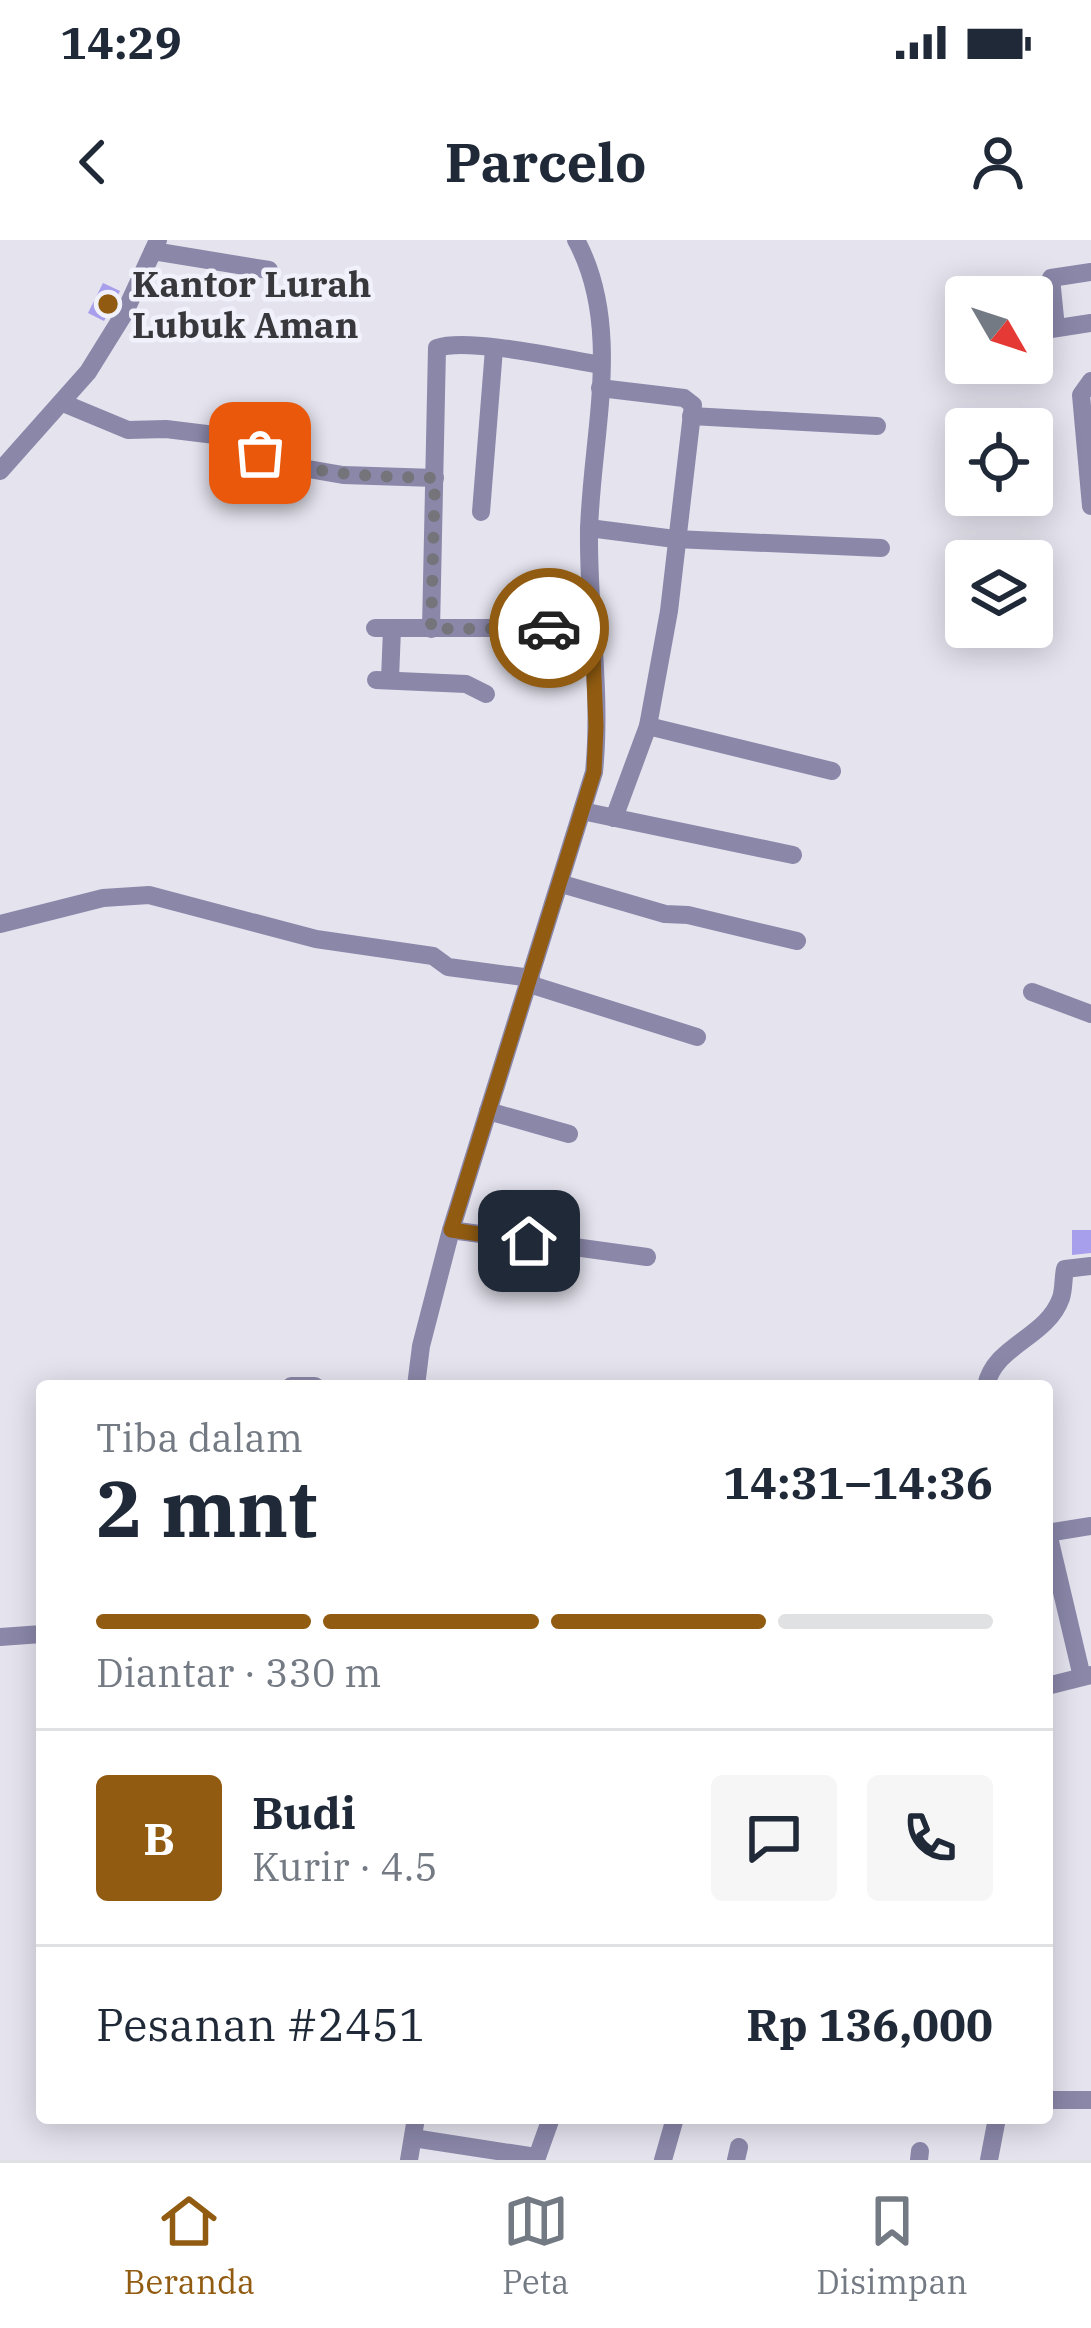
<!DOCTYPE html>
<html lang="id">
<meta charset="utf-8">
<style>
body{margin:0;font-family:"IBM Plex Serif",serif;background:#f6f6f7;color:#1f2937;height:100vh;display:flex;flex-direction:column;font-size:45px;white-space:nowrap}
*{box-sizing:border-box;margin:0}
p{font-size:39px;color:#747a83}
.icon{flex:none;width:66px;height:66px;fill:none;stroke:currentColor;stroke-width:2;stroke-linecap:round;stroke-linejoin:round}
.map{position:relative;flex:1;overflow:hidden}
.side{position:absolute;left:36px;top:1140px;width:1017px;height:744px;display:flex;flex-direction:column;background:#fff;border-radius:12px;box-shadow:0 6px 30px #0003}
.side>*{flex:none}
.needle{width:78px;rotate:129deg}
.fabs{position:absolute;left:945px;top:36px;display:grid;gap:24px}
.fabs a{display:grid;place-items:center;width:108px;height:108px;border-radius:12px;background:#fff;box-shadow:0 6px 30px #0003;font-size:60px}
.pin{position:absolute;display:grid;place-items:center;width:102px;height:102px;color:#fff;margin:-51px;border-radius:24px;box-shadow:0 6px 18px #0006}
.courier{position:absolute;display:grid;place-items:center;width:120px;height:120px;margin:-60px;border:9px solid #915c11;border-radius:50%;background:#fff;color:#222;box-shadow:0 3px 15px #0007}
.headline em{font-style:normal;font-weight:800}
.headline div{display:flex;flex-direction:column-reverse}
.headline{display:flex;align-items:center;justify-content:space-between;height:204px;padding:0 60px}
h1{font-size:78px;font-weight:800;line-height:90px}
.bar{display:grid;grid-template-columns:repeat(4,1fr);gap:18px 12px;align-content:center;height:144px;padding:0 60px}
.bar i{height:15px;border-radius:9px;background:#e0e1e3}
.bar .current{background:#915c11}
.bar p{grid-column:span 4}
.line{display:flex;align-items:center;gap:30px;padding:0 60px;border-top:3px solid #e0e1e3}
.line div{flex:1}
.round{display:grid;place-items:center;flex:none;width:126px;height:126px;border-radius:12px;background:#f6f6f7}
.status{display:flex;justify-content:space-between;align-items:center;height:84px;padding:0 60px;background:#fff;direction:ltr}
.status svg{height:33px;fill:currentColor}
header{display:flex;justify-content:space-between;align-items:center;height:156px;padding:0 60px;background:#fff;font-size:54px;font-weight:800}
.tab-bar{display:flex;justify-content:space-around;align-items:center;height:168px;border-top:3px solid #e0e1e3;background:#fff;font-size:33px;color:#747a83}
.tab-bar a{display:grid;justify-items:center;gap:6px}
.tab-bar .current{color:#915c11}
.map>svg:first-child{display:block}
</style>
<div class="status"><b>14:29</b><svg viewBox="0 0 49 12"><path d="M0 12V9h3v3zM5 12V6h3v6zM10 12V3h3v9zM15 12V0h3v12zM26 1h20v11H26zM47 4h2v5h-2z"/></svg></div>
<header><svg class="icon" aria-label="back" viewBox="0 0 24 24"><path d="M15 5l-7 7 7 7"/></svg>Parcelo<svg class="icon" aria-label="person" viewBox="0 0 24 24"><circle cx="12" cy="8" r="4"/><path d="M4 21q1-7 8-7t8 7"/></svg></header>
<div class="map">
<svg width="1091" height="1920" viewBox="0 0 1091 1920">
<rect width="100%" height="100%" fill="#e4e3ee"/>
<g fill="#a79eec">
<polygon points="103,43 120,51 104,81 88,73"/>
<polygon points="1072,990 1091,990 1091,1013 1072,1015"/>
</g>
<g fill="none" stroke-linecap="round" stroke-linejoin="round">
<g stroke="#8a87a9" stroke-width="18">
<polyline points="153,11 269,30"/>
<polyline points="1056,88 1051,38 1091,32"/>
<polyline points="1032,92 1091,83"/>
<polyline points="1091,141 1081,155 1091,266"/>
<polyline points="600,148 684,158 693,165 669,371 648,486 614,578"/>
<polyline points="63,163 128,190 166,189 215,195 291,226 343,235 435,238"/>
<polyline points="691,176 877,186"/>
<polyline points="0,231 88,132 124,74 158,0"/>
<polyline points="481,272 494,109"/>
<polyline points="589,288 675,299 881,308"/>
<polyline points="375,388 592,388"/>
<path d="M431,389L437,108C468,97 564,119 601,125"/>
<polyline points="390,439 392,389"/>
<polyline points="376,440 466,444 486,454"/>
<polyline points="648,486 832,531"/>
<polyline points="582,571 793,615"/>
<polyline points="562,644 665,674 688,675 797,701"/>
<polyline points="0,684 103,658 149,655 316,699 433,716 448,727 531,738"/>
<polyline points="529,744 697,797"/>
<polyline points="1032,752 1091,774"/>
<polyline points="488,871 569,894"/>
<polyline points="451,990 647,1017"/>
<polyline points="291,1146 315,1146"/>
<path d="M416,1146L421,1106L451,990L594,532C602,453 588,371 589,292C591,197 624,88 576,0"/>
<path d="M986,1146C994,1105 1047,1098 1061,1058C1064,1049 1063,1038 1065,1029L1091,1026"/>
<polyline points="1047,1293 1091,1286"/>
<polyline points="1048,1293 1082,1437"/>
<polyline points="0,1397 42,1394"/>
<polyline points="1047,1446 1091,1435"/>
<polyline points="1047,1860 1091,1860"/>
<polyline points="413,1898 536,1917"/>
<polyline points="409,1920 416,1878"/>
<polyline points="536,1920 551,1878"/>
<polyline points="663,1920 675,1878"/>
<polyline points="736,1920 739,1907"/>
<polyline points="919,1920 920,1911"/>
<polyline points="989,1920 997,1878"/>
</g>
</g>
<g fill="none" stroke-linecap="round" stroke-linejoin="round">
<path stroke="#74747a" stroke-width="12" stroke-dasharray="0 21.6" d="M260,213C316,237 375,236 435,238L431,389L549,388"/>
<polyline stroke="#915c11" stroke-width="15" points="529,1001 451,990 594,532 596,486 592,388 549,388"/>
</g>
<circle fill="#915c11" stroke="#f1f1fb" stroke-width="4.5" cx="108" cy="64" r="12"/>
<g text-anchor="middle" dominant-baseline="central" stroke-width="9" stroke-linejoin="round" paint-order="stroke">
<g font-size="36" font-weight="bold" fill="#38383c" stroke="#f1f1fb" text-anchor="start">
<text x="132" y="43">Kantor Lurah<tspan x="132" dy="41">Lubuk Aman</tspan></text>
</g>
</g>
</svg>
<div class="fabs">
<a><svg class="needle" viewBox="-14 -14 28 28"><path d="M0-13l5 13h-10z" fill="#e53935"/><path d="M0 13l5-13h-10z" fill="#747a83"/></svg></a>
<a><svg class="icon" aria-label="locate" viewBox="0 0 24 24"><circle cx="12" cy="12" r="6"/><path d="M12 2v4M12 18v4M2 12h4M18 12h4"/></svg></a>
<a><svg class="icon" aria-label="layers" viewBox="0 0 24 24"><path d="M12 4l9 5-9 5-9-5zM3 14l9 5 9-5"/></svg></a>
</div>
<div class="pin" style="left:260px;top:213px;background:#ea580c"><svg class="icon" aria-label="bag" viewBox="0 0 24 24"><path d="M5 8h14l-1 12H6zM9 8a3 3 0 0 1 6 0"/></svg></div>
<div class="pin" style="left:529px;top:1001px;background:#1f2937"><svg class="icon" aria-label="home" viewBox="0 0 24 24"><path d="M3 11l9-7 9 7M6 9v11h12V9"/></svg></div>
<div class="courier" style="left:549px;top:388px"><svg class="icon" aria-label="car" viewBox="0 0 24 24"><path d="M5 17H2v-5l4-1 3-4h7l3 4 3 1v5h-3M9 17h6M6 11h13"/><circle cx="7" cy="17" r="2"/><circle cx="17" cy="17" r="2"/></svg></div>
<section class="side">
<div class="headline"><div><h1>2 mnt</h1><p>Tiba dalam</p></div><em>14:31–14:36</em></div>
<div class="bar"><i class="current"></i><i class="current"></i><i class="current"></i><i></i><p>Diantar · 330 m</p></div>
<div class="line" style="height:216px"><b class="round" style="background:#915c11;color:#fff">B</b><div><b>Budi</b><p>Kurir · 4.5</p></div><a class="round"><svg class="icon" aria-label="chat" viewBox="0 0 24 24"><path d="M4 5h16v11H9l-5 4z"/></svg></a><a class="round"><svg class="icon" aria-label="phone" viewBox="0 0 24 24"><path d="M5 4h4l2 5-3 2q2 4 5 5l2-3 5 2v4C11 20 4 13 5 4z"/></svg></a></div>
<div class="line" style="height:156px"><div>Pesanan #2451</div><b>Rp 136,000</b></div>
</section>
</div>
<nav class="tab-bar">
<a class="current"><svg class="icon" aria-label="home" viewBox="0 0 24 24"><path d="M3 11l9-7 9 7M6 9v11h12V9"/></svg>Beranda</a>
<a><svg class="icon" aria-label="map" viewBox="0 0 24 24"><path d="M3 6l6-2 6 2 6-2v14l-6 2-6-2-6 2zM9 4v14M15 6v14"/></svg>Peta</a>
<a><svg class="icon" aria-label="saved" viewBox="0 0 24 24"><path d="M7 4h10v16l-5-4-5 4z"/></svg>Disimpan</a>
</nav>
